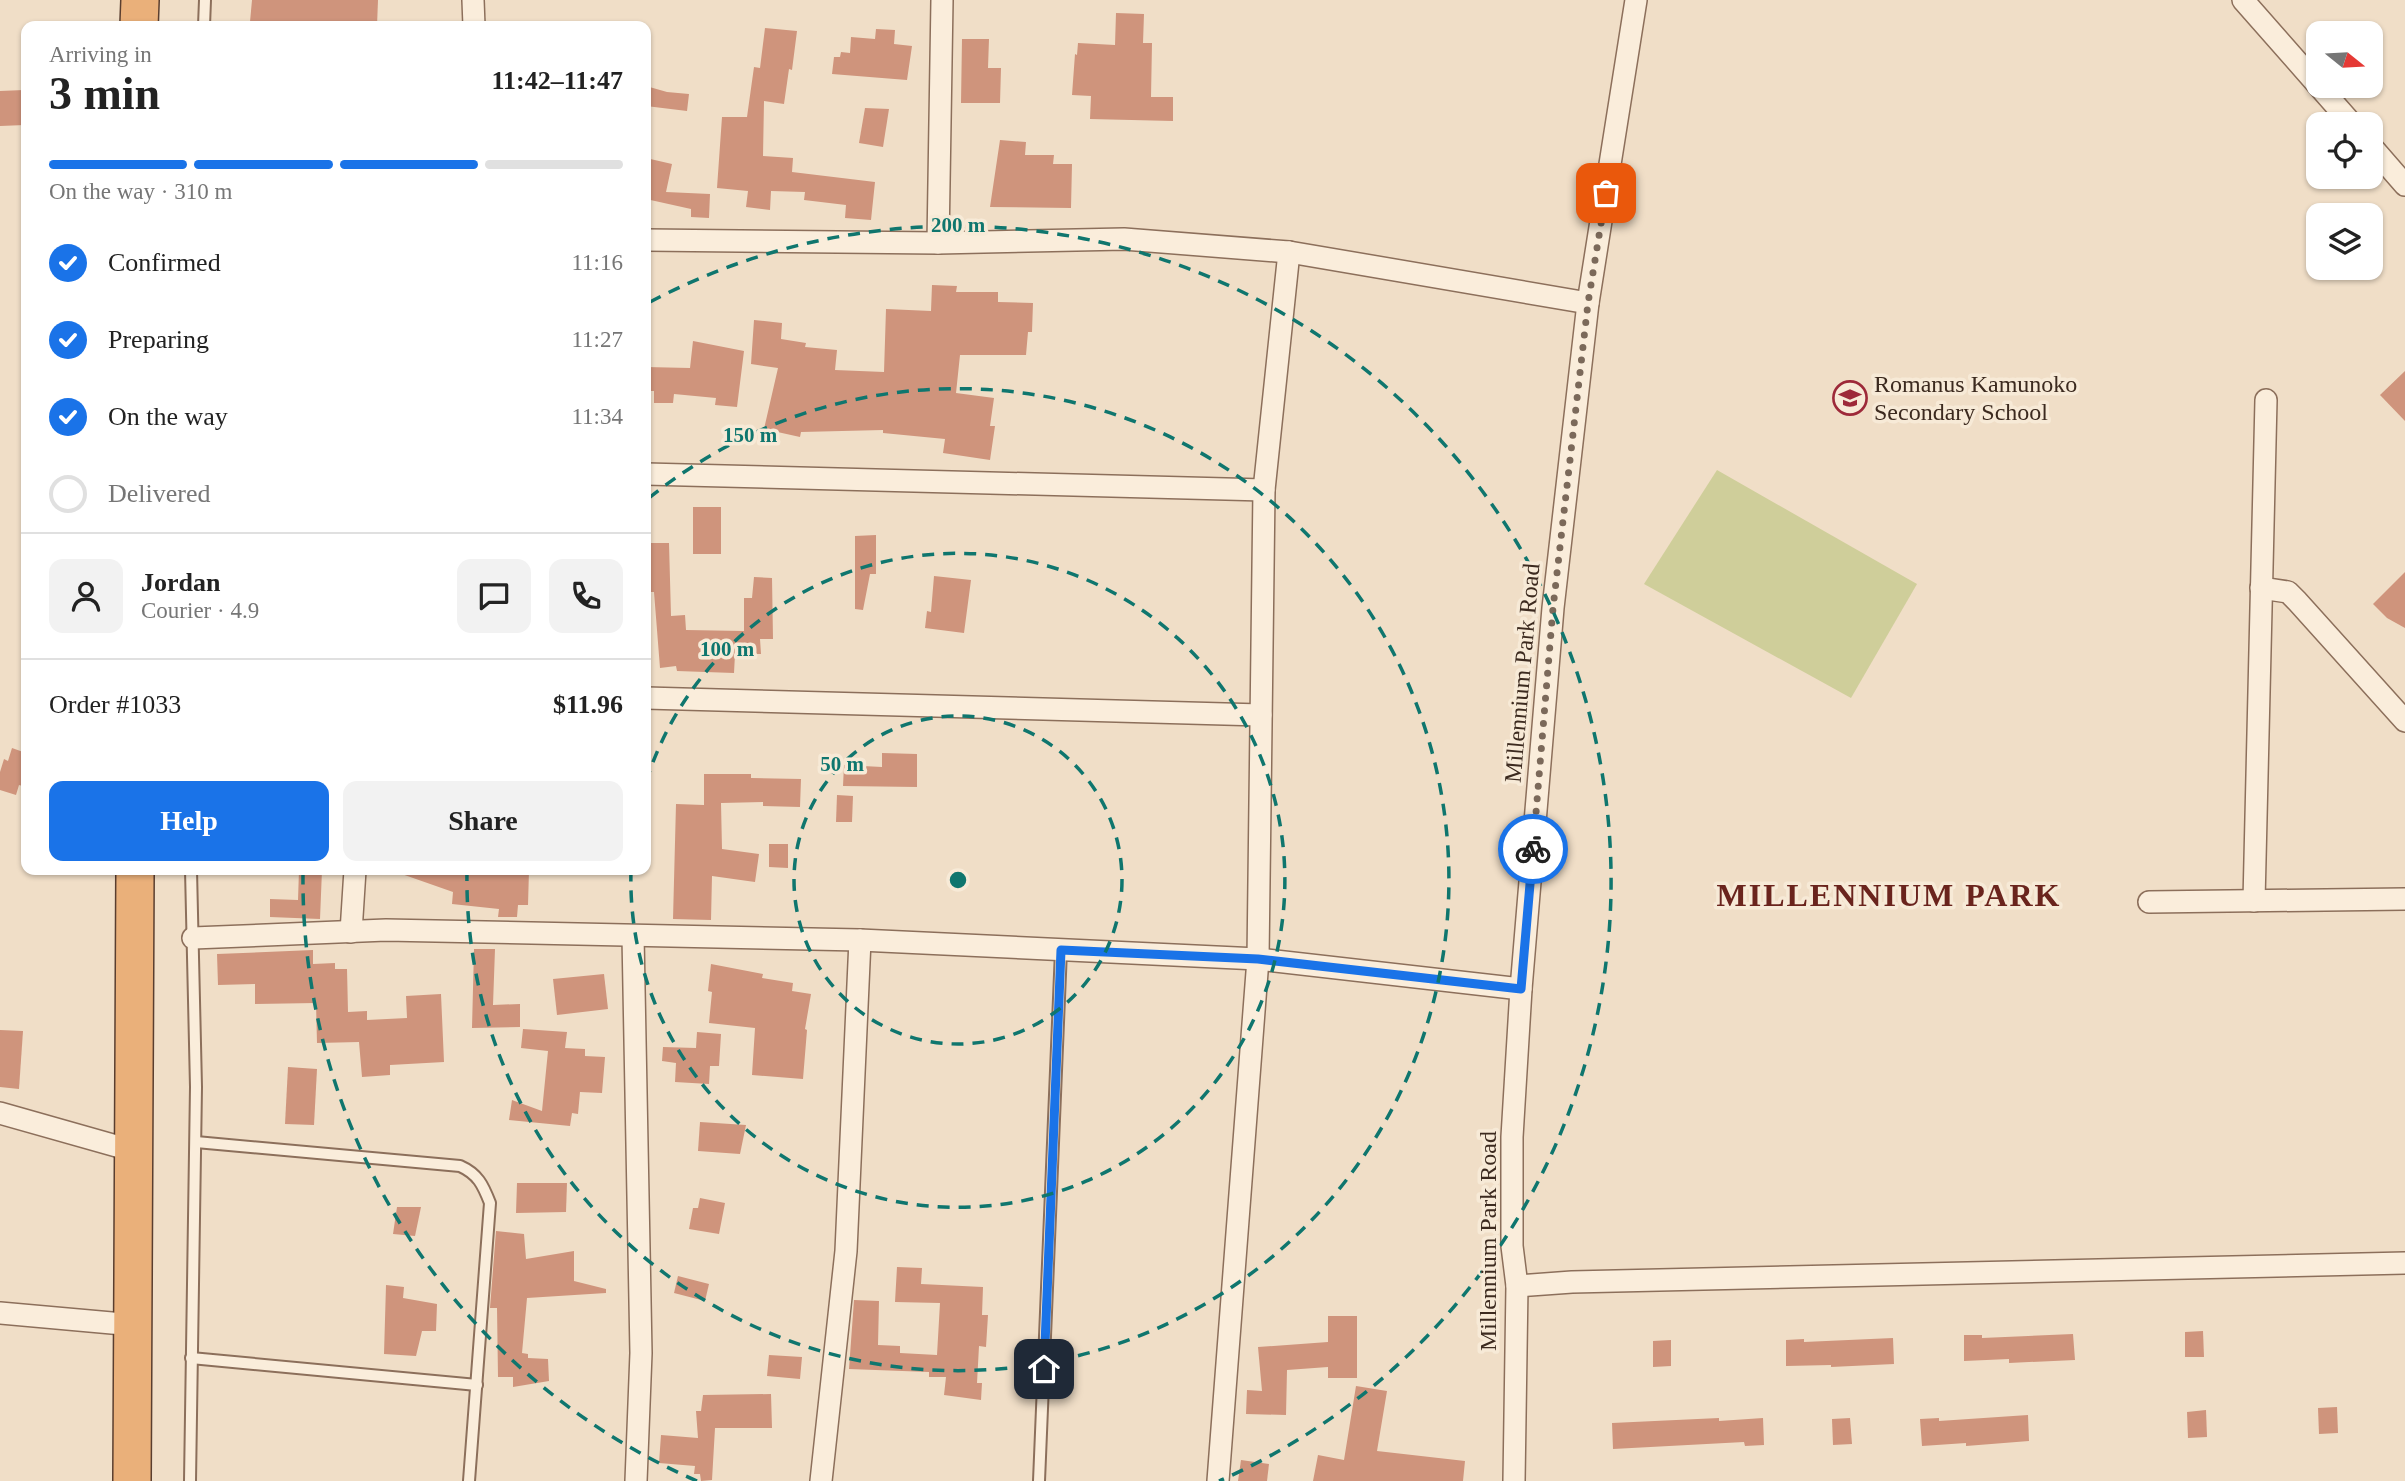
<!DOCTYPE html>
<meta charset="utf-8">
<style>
body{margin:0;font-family:Georgia,serif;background:#f2f2f2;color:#222;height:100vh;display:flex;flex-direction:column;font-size:26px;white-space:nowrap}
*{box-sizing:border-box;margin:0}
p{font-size:23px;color:#767676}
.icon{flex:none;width:38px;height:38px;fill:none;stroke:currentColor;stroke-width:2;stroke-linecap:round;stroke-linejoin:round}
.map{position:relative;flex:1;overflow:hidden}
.panel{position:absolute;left:21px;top:21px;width:630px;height:854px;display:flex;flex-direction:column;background:#fff;border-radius:14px;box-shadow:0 2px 5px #0004}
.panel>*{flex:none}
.needle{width:46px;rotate:108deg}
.tools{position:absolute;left:2306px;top:21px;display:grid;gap:14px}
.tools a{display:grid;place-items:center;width:77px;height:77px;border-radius:14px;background:#fff;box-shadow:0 2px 5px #0004;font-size:35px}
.pin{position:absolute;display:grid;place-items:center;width:60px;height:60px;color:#fff;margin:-30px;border-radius:14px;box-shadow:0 4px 10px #0006}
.courier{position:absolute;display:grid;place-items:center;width:70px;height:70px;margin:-35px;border:5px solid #1a73e8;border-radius:50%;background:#fff;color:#222;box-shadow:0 2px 9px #0007}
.summary em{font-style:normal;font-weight:700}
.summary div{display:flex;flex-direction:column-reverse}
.summary{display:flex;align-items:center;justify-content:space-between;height:119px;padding:0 28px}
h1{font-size:46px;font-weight:700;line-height:52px}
.bar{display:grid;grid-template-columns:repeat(4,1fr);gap:10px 7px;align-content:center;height:84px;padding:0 28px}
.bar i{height:9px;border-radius:5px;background:#e0e0e0}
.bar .on{background:#1a73e8}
.bar p{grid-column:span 4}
.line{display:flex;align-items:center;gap:18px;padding:0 28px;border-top:2px solid #e0e0e0}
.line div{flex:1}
.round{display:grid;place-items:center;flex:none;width:74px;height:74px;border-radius:14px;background:#f2f2f2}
ol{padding:0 28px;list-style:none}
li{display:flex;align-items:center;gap:21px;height:77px}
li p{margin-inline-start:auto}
li .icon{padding:7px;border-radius:50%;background:#1a73e8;color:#fff;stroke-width:4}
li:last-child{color:#767676}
li i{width:38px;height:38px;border:4px solid #e0e0e0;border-radius:50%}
.button{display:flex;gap:14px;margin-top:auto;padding:14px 28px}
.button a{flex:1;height:80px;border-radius:14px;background:#1a73e8;color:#fff;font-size:28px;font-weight:700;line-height:80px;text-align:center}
.button a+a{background:#f2f2f2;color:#222}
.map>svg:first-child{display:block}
</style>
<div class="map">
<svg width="2405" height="1481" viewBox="0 0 2405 1481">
<rect width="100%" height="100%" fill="#f0dec7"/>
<polygon fill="#cfce9a" points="1717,470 1917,584 1851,698 1644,584"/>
<g fill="#cf947c">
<polygon points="252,0 378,0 377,26 296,26 250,22"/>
<polygon points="1116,13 1144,14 1143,43 1152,43 1151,97 1173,97 1173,121 1090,119 1091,96 1072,95 1075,54 1077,55 1078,43 1115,45"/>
<polygon points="765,28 797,31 792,70 789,69 784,104 764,101 763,156 793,158 792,172 875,182 871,220 845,218 846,205 804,200 805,192 771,191 770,210 746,207 748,191 717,188 722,117 747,117 754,67 760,68"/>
<polygon points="876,29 895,30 894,44 912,46 907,80 832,74 834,57 840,57 841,52 850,53 851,37 875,39"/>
<polygon points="962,39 989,39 988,68 1001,68 1000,103 961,103"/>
<polygon points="646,86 667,92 689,94 687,111 646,106"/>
<polygon points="24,90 25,125 0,126 0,91"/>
<polygon points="865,108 889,109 883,147 859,143"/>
<polygon points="1000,140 1026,142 1025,155 1054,155 1053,164 1072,164 1071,208 990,207"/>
<polygon points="646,158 672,164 666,192 710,194 709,218 691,217 691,209 646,199"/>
<polygon points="932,285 957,286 956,292 998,292 998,302 1033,303 1032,332 1028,332 1026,355 960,355 956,393 994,398 990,426 995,426 990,460 943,453 945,439 883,433 883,430 801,432 800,437 764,429 778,368 751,364 754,320 782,323 781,339 806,343 805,347 837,350 835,370 884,372 886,309 931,311"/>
<polygon points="693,341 744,351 737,407 715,405 716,398 674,394 673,403 654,403 654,391 646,391 646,367 690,368"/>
<polygon points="2405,371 2405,421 2380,395"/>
<rect x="693" y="507" width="28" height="47"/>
<polygon points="876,535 876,574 870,574 863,610 855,609 855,536"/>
<polygon points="648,543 669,543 671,616 685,615 686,630 744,631 744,598 752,598 754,577 772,578 773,639 760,639 761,654 735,654 734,673 677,671 676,666 660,668 654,592 646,592"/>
<polygon points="2405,572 2405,628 2387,618 2373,604"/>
<polygon points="934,576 971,580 964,633 925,628 927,611 931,612"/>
<polygon points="12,748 26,753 26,787 19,785 16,795 0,790 0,772 4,759 8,761"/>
<polygon points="882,753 917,754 917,787 843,786 844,765 882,767"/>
<polygon points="704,774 751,774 751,778 801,779 800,807 763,806 763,802 721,803 722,849 759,854 755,882 712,876 711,920 673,919 676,804 704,805"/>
<polygon points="837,795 853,796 852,822 836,822"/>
<polygon points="769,844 788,844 788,868 769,867"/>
<polygon points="299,870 322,870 320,919 270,917 270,899 298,900"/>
<polygon points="397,870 529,870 528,905 518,905 517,917 498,917 499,909 452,904 453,892 396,872"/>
<polygon points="474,949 495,949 493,1005 520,1004 520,1027 472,1028"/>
<polygon points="313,950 313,964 335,963 335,969 347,969 348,1012 367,1011 367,1020 407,1018 406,996 441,994 444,1062 390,1065 390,1075 362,1077 359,1042 317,1043 316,1003 255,1004 255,984 218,985 217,954"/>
<polygon points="711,964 763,974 762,978 793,983 792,991 811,994 805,1029 807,1030 803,1079 752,1075 755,1028 709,1023 712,992 708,991"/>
<polygon points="604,974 608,1009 557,1015 553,979"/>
<polygon points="523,1029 567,1032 565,1048 585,1049 585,1056 605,1057 602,1093 580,1092 578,1114 572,1113 570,1126 509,1120 512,1100 542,1111 548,1051 521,1048"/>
<polygon points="0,1030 23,1031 19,1089 0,1087"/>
<polygon points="697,1032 721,1034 719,1066 710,1066 709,1084 675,1082 676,1063 662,1061 663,1047 696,1048"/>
<polygon points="288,1067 317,1069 314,1125 285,1124"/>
<polygon points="700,1122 746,1125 740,1154 698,1151"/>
<polygon points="517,1183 567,1183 566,1212 516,1213"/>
<polygon points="700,1198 725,1203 719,1234 689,1229 693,1208 698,1208"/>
<polygon points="397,1207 421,1207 415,1236 393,1234"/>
<polygon points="496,1231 524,1234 526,1259 574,1251 574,1281 606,1289 606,1293 527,1298 522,1353 528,1354 528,1358 548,1359 549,1381 513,1387 513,1377 498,1377 497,1308 490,1308"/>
<polygon points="897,1267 922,1268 921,1284 983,1287 982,1315 988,1315 986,1347 979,1346 977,1383 982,1383 981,1400 944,1395 946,1377 929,1377 929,1372 849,1369 854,1300 879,1301 878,1345 900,1346 900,1353 937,1355 940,1303 895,1302"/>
<polygon points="678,1276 709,1284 705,1301 674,1293"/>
<polygon points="386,1285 404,1287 403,1298 437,1304 436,1331 422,1331 416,1356 384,1354"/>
<polygon points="1328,1316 1357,1316 1357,1378 1328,1378 1328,1367 1287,1370 1286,1415 1246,1414 1247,1390 1262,1391 1258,1347 1328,1342"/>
<polygon points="2203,1331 2204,1357 2185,1357 2185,1332"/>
<polygon points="2073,1334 2075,1360 2009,1363 2009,1359 1964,1361 1964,1335 1982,1335 1982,1338"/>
<polygon points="1893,1338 1894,1364 1831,1367 1831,1365 1786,1366 1786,1340 1804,1339 1804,1342"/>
<polygon points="1671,1340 1671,1366 1653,1367 1653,1341"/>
<polygon points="769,1355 802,1357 800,1379 767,1376"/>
<polygon points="1356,1386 1387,1391 1377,1451 1465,1461 1463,1481 1313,1481 1318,1455 1344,1460"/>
<polygon points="771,1394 772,1428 715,1428 712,1480 701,1481 700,1474 694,1474 695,1466 659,1463 661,1435 698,1438 696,1411 701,1411 703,1395"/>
<polygon points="2337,1407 2338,1433 2319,1434 2318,1408"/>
<polygon points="2206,1410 2207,1437 2188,1438 2187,1412"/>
<polygon points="2028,1415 2029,1441 1966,1446 1966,1443 1922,1446 1920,1419 1939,1418 1939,1421"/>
<polygon points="1719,1418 1719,1421 1763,1418 1764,1445 1745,1446 1744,1442 1613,1449 1612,1423"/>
<polygon points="1850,1418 1852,1444 1833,1445 1832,1419"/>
<polygon points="1241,1460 1269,1464 1267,1481 1238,1481"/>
</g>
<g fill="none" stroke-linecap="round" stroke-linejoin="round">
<g stroke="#8c6f5b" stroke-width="14">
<g id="service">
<polyline points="204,26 205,0"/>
<path d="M196,1142L460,1166C478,1174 483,1185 490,1203L469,1481"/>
<polyline points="191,1358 477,1385"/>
<polyline points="190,1481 196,1087 191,870"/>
<polyline points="1039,1481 1061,950"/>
</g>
</g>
<g stroke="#8c6f5b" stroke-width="24">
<g id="minor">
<polyline points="473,0 474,26"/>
<polyline points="2243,0 2352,124"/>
<polyline points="2371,146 2405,185"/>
<polyline points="646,240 938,243 1124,239 1289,252 1588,303"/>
<polyline points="938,243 942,0"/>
<polyline points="646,474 1264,490"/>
<polyline points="2261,588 2288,592 2297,601 2405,721"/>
<polyline points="646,698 1261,715"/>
<polyline points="2254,901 2266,400"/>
<polyline points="2149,902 2405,899"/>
<polyline points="351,932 355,870"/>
<polyline points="633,936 641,1353 636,1481"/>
<polyline points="193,938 386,930 860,940 1258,959 1521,989"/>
<polyline points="0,1113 134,1151"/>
<polyline points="1517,1286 1572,1282 2405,1263"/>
<polyline points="0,1313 134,1325"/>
<polyline points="821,1481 846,1251 860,940"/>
<polyline points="1218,1481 1258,959 1264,490 1289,252"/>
<polyline points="1514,1481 1517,1286 1512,1246 1512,1137 1521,989 1553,608 1588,303 1636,0"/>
</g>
</g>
<g stroke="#5a3e2f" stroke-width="40">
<g id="trunk">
<polyline points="139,26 140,0"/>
<polyline points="132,1481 135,870"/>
</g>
</g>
<use href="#service" stroke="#faeddb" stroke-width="10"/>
<use href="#minor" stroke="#faeddb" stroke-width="21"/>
<use href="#trunk" stroke="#eab07a" stroke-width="37"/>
</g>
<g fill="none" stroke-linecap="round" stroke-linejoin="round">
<polyline stroke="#7b695a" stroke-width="7" stroke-dasharray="0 12.6" points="1533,849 1553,608 1588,303 1606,193"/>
<polyline stroke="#1a73e8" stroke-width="9" points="1044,1369 1061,950 1258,959 1521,989 1533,849"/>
</g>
<g fill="none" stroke="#0f766e" stroke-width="3.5" stroke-dasharray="12 9">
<circle cx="958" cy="880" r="164"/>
<path d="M646 782A327 327 0 1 1 631 871"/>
<path d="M649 498A491 491 0 1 1 467 871"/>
<path d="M697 1481A655 655 0 0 1 303 874M650 302A655 655 0 1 1 1219 1481"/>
</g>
<defs>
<g id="school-ring" transform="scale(1.75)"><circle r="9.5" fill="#f7ead7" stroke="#9d2939" stroke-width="1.5"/><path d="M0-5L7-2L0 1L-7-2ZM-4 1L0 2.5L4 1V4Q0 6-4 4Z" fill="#9d2939"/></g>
</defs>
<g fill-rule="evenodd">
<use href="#school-ring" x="1850" y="398"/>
</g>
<g text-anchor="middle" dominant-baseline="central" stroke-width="7" stroke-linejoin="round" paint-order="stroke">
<g font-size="24" fill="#3c2a1f" stroke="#f7ead7" text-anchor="start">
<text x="1874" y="384">Romanus Kamunoko<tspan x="1874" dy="28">Secondary School</tspan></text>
</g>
<g font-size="24" fill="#3c2a1f" stroke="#f7ead7">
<text transform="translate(1522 673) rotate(-85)">Millennium Park Road</text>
<text transform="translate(1488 1241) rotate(-90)">Millennium Park Road</text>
</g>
<g font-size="32" font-weight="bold" letter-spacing="2" fill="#6a241d" stroke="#f7ead7">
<text x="1889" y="895">MILLENNIUM PARK</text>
</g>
</g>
<circle cx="958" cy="880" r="10" fill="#0f766e" stroke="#f7ead7" stroke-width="3.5"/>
<g font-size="21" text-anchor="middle" font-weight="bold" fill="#0f766e" stroke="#f7ead7" stroke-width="7" stroke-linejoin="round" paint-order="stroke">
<text x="958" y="232">200 m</text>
<text x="750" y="442">150 m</text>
<text x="727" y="656">100 m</text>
<text x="842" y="771">50 m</text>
</g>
</svg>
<div class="tools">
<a><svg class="needle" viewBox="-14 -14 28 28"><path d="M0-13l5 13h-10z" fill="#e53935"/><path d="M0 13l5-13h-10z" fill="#767676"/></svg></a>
<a><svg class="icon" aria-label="locate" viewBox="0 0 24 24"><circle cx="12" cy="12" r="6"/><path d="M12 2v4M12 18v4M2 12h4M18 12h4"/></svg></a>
<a><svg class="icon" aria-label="layers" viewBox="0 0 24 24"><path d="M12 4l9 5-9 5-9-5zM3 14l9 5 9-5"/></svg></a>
</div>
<div class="pin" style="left:1606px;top:193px;background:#ea580c"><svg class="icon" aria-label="bag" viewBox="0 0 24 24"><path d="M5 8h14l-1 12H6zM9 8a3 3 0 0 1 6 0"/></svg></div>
<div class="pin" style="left:1044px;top:1369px;background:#1f2937"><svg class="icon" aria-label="home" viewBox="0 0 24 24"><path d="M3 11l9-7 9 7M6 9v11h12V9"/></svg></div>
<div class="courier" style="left:1533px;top:849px"><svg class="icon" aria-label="bike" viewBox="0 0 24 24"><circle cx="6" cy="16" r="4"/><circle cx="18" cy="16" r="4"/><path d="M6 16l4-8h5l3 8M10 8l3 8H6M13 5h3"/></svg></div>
<section class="panel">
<div class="summary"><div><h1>3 min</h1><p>Arriving in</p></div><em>11:42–11:47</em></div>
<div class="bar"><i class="on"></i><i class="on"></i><i class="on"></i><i></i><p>On the way · 310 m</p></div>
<ol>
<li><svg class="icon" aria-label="check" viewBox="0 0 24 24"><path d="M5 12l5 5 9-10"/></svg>Confirmed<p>11:16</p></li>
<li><svg class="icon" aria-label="check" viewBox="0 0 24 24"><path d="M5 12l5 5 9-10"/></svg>Preparing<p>11:27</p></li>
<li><svg class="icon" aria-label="check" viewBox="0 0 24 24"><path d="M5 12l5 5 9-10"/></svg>On the way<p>11:34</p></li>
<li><i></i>Delivered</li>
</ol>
<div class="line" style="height:126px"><a class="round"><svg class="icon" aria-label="person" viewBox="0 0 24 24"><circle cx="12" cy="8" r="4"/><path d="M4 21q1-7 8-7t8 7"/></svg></a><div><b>Jordan</b><p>Courier · 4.9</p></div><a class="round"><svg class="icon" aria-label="chat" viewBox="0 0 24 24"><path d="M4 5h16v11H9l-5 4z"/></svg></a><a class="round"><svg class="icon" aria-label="phone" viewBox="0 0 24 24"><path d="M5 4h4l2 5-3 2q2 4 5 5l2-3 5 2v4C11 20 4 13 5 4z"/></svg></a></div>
<div class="line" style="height:91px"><div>Order #1033</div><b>$11.96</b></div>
<div class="button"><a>Help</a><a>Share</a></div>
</section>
</div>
